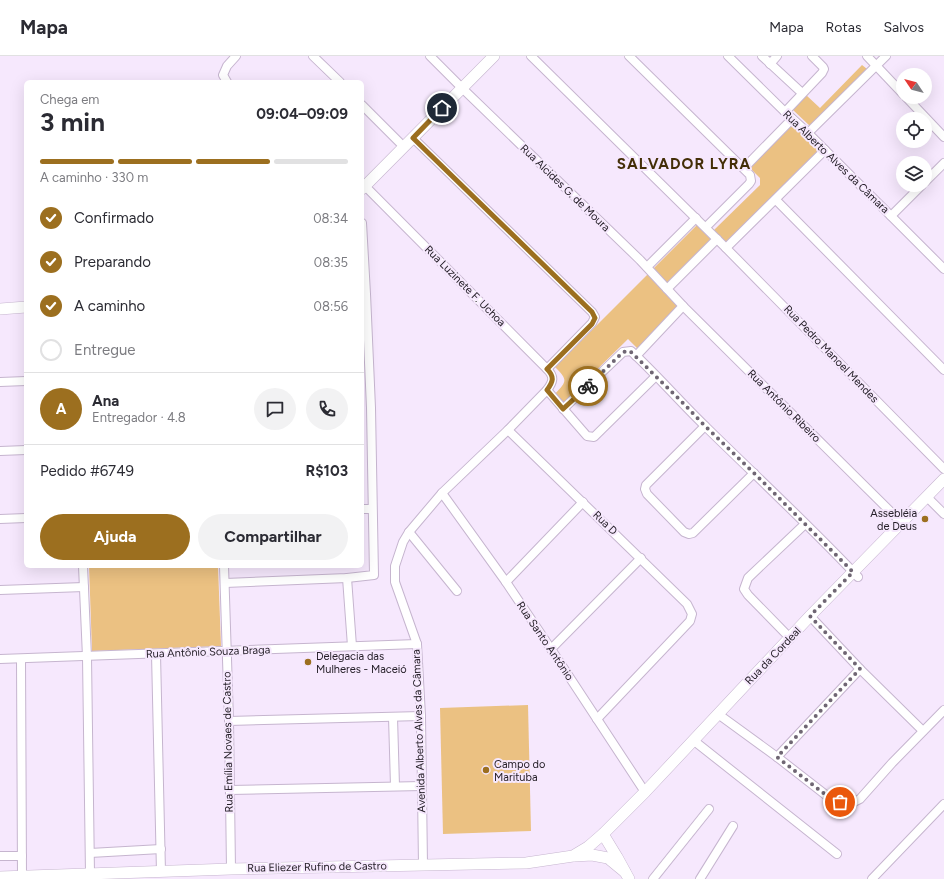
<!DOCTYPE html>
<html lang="pt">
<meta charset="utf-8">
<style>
body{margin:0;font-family:Figtree,sans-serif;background:#f2f2f3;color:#2b2b33;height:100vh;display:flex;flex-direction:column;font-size:15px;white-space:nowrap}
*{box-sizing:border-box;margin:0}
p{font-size:13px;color:#7c7c81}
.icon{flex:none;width:22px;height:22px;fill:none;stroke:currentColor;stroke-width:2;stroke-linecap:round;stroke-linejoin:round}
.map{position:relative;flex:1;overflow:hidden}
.drawer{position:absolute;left:24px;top:24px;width:340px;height:488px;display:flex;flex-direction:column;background:#fff;border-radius:6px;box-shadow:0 4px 16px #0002}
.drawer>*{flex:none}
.needle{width:26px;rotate:305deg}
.controls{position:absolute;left:896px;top:12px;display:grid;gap:8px}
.controls a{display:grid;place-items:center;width:36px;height:36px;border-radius:50%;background:#fff;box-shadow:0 4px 16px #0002;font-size:20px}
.pin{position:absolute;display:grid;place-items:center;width:34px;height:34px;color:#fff;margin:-17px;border:2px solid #fff;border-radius:50%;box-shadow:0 1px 4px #0007}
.courier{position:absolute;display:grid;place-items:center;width:40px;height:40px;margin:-20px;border:3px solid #9c6f1f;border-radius:50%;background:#fff;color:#222;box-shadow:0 1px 5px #0007}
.headline em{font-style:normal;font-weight:700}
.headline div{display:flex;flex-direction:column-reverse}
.headline{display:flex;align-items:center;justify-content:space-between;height:68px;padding:0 16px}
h1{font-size:26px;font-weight:700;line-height:30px}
.bar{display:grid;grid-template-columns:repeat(4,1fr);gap:6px 4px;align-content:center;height:48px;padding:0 16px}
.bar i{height:5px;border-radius:3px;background:#e1e1e2}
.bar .on{background:#9c6f1f}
.bar p{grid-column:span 4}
.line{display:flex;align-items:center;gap:10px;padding:0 16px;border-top:1px solid #e1e1e2}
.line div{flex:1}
.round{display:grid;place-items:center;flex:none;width:42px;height:42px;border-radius:21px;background:#f2f2f3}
ol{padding:0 16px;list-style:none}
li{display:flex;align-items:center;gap:12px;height:44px}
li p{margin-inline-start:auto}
li .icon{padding:4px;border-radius:50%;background:#9c6f1f;color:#fff;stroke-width:4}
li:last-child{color:#7c7c81}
li i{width:22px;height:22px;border:2px solid #e1e1e2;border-radius:50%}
.cta{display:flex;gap:8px;margin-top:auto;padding:8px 16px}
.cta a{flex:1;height:46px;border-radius:24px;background:#9c6f1f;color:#fff;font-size:16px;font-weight:700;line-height:46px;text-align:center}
.cta a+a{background:#f2f2f3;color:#2b2b33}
header{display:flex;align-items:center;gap:24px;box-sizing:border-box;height:56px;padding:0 20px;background:#fff;border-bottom:1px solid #e1e1e2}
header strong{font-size:19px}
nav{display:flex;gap:22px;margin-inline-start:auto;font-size:14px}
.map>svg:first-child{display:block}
</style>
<header>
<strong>Mapa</strong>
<nav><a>Mapa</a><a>Rotas</a><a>Salvos</a></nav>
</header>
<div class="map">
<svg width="944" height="823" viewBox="0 0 944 823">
<rect width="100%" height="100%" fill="#f6e8fd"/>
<g fill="#ebc182">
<polygon points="862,9 867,13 811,71 792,53 806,39 820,52"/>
<polygon points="795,66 822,93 727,188 714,174 760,129 760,122 749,111"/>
<path d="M698,168L714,184L664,233L681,250L639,294L628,283L563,347L555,338C567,325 568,324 555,311Z"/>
<polygon points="89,510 218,510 221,590 92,595"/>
<polygon points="528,649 531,775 443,778 440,652"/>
</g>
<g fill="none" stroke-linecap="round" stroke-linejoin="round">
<g stroke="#c6b5cf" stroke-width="10">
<g id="street">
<polyline points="313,0 340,26"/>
<polyline points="430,0 462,32 640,204 683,250 902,467"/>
<polyline points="531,0 726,192 944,413"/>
<polyline points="629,0 750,119 751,125 749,128 706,171"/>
<polyline points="728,0 785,56 808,77 944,213"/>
<polyline points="762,0 802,37"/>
<polyline points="867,0 903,38"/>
<polyline points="770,8 777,0"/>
<polyline points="227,26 223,19 227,10 236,0"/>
<polyline points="906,41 944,81"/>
<polyline points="362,49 404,91"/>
<polyline points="785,56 822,17 824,13 823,11 812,0"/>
<polyline points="808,77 886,0"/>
<polyline points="413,82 592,256 595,261 592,267 547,313"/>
<polyline points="744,112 792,63"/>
<polyline points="925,126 944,107"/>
<path d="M365,130L547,313C555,321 553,326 547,334L508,374L442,437L409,476L403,486L395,510V526L417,588L421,660L423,809"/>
<polyline points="776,144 944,314"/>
<polyline points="891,160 922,129"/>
<polyline points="726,192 825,94"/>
<polyline points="647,211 696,162"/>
<polyline points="667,233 717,183"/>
<polyline points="636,300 683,250"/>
<polyline points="0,326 26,325"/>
<polyline points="547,334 587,380 594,381 656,320"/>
<path d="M563,353L623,296L631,295C657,319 680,346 706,371C757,421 809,469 858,521"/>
<polyline points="705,370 646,429 645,433 647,438 684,476 689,478 693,477 754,417"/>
<polyline points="508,374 687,548 692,558 690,565 597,663"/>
<polyline points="0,395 26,394"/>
<polyline points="442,437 506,526 551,593 645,736"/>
<polyline points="927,441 944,458"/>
<polyline points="362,453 372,453"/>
<polyline points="0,463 26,462"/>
<polyline points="409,476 457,535"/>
<polyline points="83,510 87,601 90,818"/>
<polyline points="224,510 229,665 231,813"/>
<polyline points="347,522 352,590"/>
<polyline points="506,526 583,446"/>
<polyline points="225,527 347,522 374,519 371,352 366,238 362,167"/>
<polyline points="0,534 84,531"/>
<polyline points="810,560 860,613 923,675"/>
<polyline points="790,582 748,539 744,533 748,522 805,468"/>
<polyline points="551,593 641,502"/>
<polyline points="156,598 161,816"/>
<polyline points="0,603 417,588"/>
<polyline points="21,603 22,820"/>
<polyline points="718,658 777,701 831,743 850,748 860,743 892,707 944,654"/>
<polyline points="393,661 395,730"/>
<polyline points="229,665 421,660"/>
<polyline points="693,684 837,798"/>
<polyline points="777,701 860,613"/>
<polyline points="230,734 422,730"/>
<polyline points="90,797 161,793"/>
<polyline points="0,800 22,800"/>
<polyline points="653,823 709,753"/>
<polyline points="700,823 733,770"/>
<polyline points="872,823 944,748"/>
</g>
</g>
<g stroke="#c6b5cf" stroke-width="12">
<g id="secondary">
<polyline points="362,133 494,0"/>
<polyline points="0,253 26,251"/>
<polyline points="603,778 617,801 629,823"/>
<polyline points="575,800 592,799 608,802 625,816"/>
<polyline points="0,821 231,813 526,807 573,800 588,791 603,778 645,736 810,560 944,423"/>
</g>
</g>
<use href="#street" stroke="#fff" stroke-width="8"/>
<use href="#secondary" stroke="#fff" stroke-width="11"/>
</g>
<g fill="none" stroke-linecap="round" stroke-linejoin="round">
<polyline stroke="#6f6673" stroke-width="4" stroke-dasharray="0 7.2" points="588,330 623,296 630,295 682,346 705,370 754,417 853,516 810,560 860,613 777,701 831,743 840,746"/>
<path stroke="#9c6f1f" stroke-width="5" d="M442,52L413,82L592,256L595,262L592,268L547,313C555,321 553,326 547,334L563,353L588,330"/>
</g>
<g fill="#9c6f1f" stroke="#f6e8fd" stroke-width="1.5">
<circle cx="925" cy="463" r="4"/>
<circle cx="308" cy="606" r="4"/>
<circle cx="486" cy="714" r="4"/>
</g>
<g text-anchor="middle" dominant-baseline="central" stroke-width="4" stroke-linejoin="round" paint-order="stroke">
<g font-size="11" fill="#262029" stroke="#f6e8fd">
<text transform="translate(836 106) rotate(44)">Rua Alberto Alves da Câmara</text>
<text transform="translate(565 132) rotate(44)">Rua Alcides G. de Moura</text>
<text transform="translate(465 230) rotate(45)">Rua Luzinete F. Uchoa</text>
<text transform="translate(831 298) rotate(46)">Rua Pedro Manoel Mendes</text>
<text transform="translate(784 350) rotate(45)">Rua Antônio Ribeiro</text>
<text transform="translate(605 467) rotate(44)">Rua D</text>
<text transform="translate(545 585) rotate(56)">Rua Santo Antônio</text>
<text transform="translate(208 596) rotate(-2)">Rua Antônio Souza Braga</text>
<text transform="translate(773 600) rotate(-46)">Rua da Cordeal</text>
<text transform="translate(419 675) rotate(-92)">Avenida Alberto Alves da Câmara</text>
<text transform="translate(228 686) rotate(-91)">Rua Emília Novaes de Castro</text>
<text transform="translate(317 811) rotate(-1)">Rua Eliezer Rufino de Castro</text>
</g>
<g font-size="11" fill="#262029" stroke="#f6e8fd" text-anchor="start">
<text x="917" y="457" text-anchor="end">Assebléia<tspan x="917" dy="13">de Deus</tspan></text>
<text x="316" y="600">Delegacia das<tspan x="316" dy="13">Mulheres - Maceió</tspan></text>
<text x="494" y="708">Campo do<tspan x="494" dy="13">Marituba</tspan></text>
</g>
<g font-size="15" font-weight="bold" letter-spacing="1" fill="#432e07" stroke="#f6e8fd">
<text x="684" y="108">SALVADOR LYRA</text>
</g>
</g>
</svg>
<div class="controls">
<a><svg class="needle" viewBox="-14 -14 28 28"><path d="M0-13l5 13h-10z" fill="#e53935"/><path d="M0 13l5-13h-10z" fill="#7c7c81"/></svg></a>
<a><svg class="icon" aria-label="locate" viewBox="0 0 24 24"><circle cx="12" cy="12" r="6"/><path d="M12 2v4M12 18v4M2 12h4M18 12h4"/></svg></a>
<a><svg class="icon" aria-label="layers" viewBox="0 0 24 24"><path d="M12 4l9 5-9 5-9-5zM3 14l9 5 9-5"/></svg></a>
</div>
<div class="pin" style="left:840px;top:746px;background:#ea580c"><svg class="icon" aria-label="bag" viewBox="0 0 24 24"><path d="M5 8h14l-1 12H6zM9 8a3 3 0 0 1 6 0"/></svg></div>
<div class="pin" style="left:442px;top:52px;background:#1f2937"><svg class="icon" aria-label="home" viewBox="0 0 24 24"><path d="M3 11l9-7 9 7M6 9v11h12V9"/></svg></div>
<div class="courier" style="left:588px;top:330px"><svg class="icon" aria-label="bike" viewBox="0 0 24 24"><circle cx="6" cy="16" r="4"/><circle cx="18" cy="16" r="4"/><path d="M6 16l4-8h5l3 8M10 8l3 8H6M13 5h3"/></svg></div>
<section class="drawer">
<div class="headline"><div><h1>3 min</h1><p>Chega em</p></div><em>09:04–09:09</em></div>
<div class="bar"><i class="on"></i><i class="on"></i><i class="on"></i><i></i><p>A caminho · 330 m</p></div>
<ol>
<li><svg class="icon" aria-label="check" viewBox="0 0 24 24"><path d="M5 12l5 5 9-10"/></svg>Confirmado<p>08:34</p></li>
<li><svg class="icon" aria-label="check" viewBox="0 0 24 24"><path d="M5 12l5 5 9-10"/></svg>Preparando<p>08:35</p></li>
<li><svg class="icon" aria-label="check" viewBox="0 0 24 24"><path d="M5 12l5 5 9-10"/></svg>A caminho<p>08:56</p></li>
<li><i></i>Entregue</li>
</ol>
<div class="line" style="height:72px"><b class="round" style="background:#9c6f1f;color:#fff">A</b><div><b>Ana</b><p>Entregador · 4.8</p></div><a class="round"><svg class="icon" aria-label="chat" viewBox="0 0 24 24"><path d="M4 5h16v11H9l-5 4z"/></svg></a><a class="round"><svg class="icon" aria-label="phone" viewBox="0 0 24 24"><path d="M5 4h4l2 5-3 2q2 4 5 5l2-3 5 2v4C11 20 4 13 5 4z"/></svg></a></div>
<div class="line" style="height:52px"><div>Pedido #6749</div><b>R$103</b></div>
<div class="cta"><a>Ajuda</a><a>Compartilhar</a></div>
</section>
</div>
